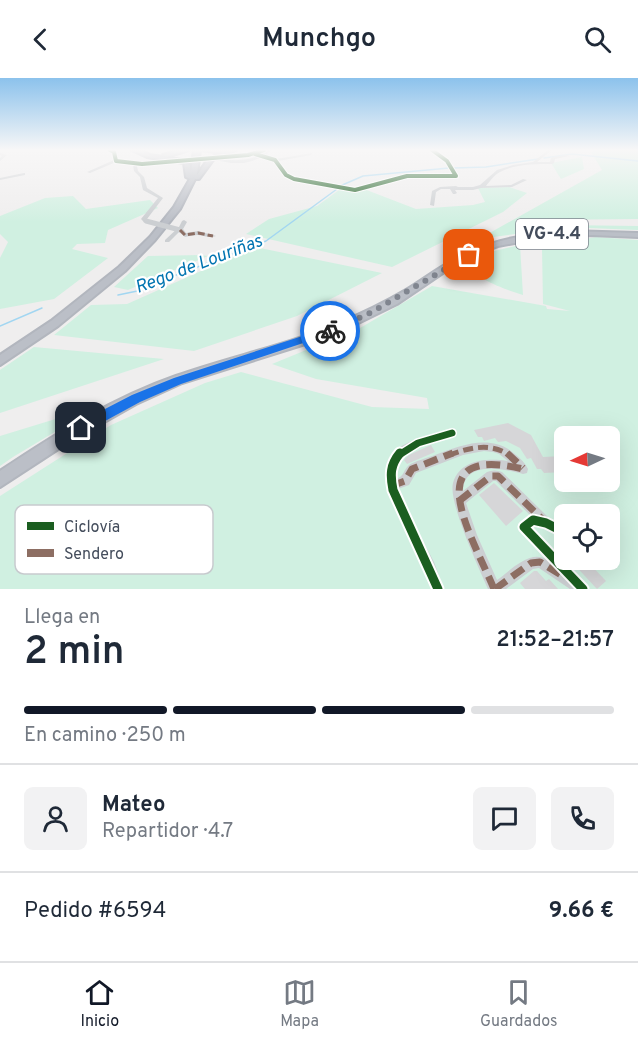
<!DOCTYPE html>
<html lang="es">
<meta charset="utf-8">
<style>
body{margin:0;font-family:Overpass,sans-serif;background:#f2f2f3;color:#1f2937;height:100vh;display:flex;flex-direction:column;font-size:22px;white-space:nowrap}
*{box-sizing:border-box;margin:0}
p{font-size:20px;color:#747a83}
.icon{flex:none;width:33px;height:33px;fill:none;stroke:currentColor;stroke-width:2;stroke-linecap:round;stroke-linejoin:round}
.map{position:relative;height:511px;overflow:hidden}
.panel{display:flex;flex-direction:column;background:#fff;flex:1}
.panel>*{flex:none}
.needle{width:39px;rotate:266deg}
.fabs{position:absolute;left:554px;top:348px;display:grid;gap:12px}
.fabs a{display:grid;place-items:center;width:66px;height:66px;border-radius:9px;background:#fff;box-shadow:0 6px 24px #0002;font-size:30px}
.pin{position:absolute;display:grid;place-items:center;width:51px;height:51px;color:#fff;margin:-26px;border-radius:12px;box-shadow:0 3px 9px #0006}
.courier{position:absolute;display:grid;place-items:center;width:60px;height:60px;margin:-30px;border:4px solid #1a73e8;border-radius:50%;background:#fff;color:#222;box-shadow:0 2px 8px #0007}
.head em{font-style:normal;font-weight:600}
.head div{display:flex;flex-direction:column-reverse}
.head{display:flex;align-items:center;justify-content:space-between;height:102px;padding:0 24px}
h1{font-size:39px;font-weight:600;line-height:45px}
.bar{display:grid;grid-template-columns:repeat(4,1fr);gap:9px 6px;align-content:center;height:72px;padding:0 24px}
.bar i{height:8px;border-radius:4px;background:#e0e1e3}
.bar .current{background:#111827}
.bar p{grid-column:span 4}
.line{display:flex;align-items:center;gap:15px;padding:0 24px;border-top:2px solid #e0e1e3}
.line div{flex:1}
.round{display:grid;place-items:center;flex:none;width:63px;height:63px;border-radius:9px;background:#f2f2f3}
header{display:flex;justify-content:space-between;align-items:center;height:78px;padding:0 24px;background:#fff;font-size:27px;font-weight:600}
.tab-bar{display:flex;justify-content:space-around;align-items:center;height:84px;border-top:2px solid #e0e1e3;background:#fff;font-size:16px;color:#747a83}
.tab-bar a{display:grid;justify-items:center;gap:3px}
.tab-bar .current{color:#111827}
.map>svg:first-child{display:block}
</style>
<header><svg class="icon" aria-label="back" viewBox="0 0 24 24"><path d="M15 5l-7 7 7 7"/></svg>Munchgo<svg class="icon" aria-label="search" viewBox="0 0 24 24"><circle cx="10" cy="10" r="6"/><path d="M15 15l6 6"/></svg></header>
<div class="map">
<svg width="638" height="511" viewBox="0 0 638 511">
<rect width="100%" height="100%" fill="#efeeee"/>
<g fill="#d0f0e1" fill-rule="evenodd">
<polygon points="597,72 638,72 638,141 531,142 519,144 522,155 479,161 602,92 591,74"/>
<polygon points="582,79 584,91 561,101 551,85"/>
<polygon points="509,109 527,115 503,134 392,189 246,156 269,141 317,128 339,112 364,111 416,131 473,127 485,124 478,110"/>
<polygon points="73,118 86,131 150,122 158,130 108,152 105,165 77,166 72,171 108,180 54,221 0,231 0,180 8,164 0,156 0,138 45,120"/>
<polygon points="561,147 638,148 638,152 589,150 535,154"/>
<path d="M596,159L638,162V511H0V418L111,347L205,305L241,294L372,329L429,331L427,320L316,301L272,286L360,250L432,208L546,228L547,231L570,233L543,226L542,170L557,165L581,171L564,165ZM564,358H609V404H564ZM564,436H609V482H564Z"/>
<path d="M520,167L523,217C507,212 472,200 465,185L490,174Z"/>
<polygon points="255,169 382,195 297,238 194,273 54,257 91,227 127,226"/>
<polygon points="201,177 208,178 128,212 114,209 148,178"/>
<polygon points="34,269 164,281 0,335 0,292"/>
<polygon points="98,328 13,379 0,388 0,358"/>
</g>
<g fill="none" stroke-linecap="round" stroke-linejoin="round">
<g stroke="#a2d6f1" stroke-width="1.5">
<polyline points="544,80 572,76 638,83"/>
<polyline points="453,90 486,89 538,81"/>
<polyline points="340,108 363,98 449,90"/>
<polyline points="118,217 147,211 171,199 266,163 337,111"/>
<polyline points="0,248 42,230"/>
</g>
</g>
<g fill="#d6d6d8">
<polygon points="508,345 531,357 543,379 564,378 564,394 544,395 541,391 537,391 531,380 527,381 520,370 506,363 498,364 495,360 484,363 482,359 478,359 474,352"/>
<polygon points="431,367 435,374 407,386 404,382 409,377"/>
<polygon points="494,405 523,433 506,448 479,417"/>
<polygon points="570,482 586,482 606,503 597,511"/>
<polygon points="534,493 537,493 546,503 549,501 558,511 525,511 520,505"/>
</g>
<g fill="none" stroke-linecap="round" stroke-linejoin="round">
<g stroke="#b2b6be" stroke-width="4">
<g id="highway">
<polygon points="132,72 140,72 150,77 189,83 191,93 194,72 200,72 197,97 209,80 222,75 201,72 224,72 224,74 236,72 213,82 199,101 195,101 180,131 155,162 125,193 58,248 0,287 0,277 51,243 119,189 150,159 174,129 190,101 186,99 184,85 147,79"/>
<polygon points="179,72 189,72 166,79 163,77"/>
<path d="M566,153L638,155V159L591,157L542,160L498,168L476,176L450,190L397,226L342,253L302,267L182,305L136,326L69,364L0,409V393C55,356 113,320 176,298C229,279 285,268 337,246C361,236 384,225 406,212C427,199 446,184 469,174C499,160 533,156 566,153Z"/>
</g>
</g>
<g fill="#cccfd2" fill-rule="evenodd">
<path d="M108,72L115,73L118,82C135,87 153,85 171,83L173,84L157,87L137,88L138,93L144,99L147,110L163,120L147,141L149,143L148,144H144L141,141L158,120L143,112L140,99L134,93L133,87L116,84L90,95L87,94L114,82L112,75Z"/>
<path d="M267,72H271L265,78L276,81L312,75L311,77L278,83L288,96L295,100L355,111L407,97H453L445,84L430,72C444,73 453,86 458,98L456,99H407L355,113L292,102L284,98L274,83L262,79L252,83L244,85H231L215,82L217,81C231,82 245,84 258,78L254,77L228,80L226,79L257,74L261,77Z"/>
<path d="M548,72H552L537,84H550L551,80L553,79L567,77L569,78L555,81L554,85L552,86C535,86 515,86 500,94C494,97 490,103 486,108L511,107L523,101L527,102L512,109L481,110L473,112H455L457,115L455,116H453L450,111H441L436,114L434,128L430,127L432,113L440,109L456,108L458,109H473L480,107L497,92L513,87L533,84Z"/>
<polygon points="0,75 7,77 0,83 0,80 2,78 0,77"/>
<polygon points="24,95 25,95 25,97 0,102 0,100"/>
<path d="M184,142L187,144L183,151L186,155L198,153L216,158C210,160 205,158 198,157C194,157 189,158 185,159L179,154L169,164H165V162L179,149L182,143Z"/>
<path d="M452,351L455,352L457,355L455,358C433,366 393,369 396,401C405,398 403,392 409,387C413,384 429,379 435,377C462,367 492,355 516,377C521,381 525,385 528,391L527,395L523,396C504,391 464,382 463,413L487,394C492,392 497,392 502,394L549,440L564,448V460L545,450L534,448L532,450L587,507L589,511H570L539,490L533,491L506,511H488C479,490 448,424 453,405C460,381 488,380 508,383L499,376L493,374L484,373L463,377L416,395L409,407L398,411L410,439L434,484L444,511H432L423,489L402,447L386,408C387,400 385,393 387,385C394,363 433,356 452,351ZM493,403H496L530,437L520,445L518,449L520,453L546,481C529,472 510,493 497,502L477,457L466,425Z"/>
</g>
<use href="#highway" fill="#bbbfc7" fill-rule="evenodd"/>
<polyline stroke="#cccfd2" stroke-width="4.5" points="171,84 220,80"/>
<polyline stroke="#cccfd2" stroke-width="5" points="146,143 180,152"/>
<polyline stroke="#8d6e63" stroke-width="3" stroke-dasharray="7 3" stroke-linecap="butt" points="180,152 185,157 198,155 213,158"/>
<path stroke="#8d6e63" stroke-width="5" stroke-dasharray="10 5" stroke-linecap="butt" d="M449,377C469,370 490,364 509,377"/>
<g stroke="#8d6e63" stroke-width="7" stroke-dasharray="14 7" stroke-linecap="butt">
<polyline points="507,375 523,390"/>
<polyline points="391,408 405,403 412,391 453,375"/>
<polyline points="459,423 491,398 498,398 543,442"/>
<path d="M494,511C473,460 414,365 523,391"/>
<polyline points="495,511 531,485 540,484 561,497"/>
</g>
<g stroke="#fff" stroke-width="6">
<g id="cycleway-far2">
<polyline points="110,72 114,74 116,83 142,86 248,77 264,72"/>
<polyline points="255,76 275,82 286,97 294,101 355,112 407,98 456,98 447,83 432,72"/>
</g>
</g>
<g stroke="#fff" stroke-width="10">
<polyline id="cycleway-far1" points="399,377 418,365 452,355"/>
</g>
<g stroke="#fff" stroke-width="13">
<g id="cycleway">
<path d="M400,375C390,387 390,397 393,412L438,511"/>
<polyline points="564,454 546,445 533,442 524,449 583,511"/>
</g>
</g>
<use href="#cycleway-far2" stroke="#1b5e20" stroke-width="4"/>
<use href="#cycleway-far1" stroke="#1b5e20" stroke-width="7"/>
<use href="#cycleway" stroke="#1b5e20" stroke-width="9"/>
</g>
<linearGradient id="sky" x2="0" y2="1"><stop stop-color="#8cc2ec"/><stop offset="0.5" stop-color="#f8f7f7"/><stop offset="1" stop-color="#f8f7f7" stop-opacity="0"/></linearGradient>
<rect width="638" height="144" fill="url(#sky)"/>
<polygon fill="#1a73e8" points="330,249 335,253 333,255 181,306 140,324 85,354 76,354 74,350 76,346 132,317 174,300"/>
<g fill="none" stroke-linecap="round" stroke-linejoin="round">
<polyline stroke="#80858f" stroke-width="6" stroke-dasharray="0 10.8" points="330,253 372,234 469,177"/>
</g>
<g text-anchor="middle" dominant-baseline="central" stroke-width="4.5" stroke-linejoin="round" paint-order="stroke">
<rect fill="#fff" stroke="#7c828d" stroke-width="1.5" x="516" y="141" width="72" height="30" rx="4.5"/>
<g font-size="18" font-weight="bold" fill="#444d5c">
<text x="552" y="156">VG-4.4</text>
</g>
<g font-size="18" font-style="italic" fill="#0174b1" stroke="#fff">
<text transform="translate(199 187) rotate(-21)">Rego de Louriñas</text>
</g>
</g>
<rect x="15" y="427" width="198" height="69" rx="9" fill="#fff" stroke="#c7cace" stroke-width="1.5"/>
<rect x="27" y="444" width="27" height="8" fill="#1b5e20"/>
<rect x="27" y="471" width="27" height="8" fill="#8d6e63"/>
<g font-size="16" fill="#444d5c">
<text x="64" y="454">Ciclovía</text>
<text x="64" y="481">Sendero</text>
</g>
</svg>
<div class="fabs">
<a><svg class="needle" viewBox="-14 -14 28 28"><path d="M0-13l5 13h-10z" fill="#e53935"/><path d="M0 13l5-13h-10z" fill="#747a83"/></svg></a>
<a><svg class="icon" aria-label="locate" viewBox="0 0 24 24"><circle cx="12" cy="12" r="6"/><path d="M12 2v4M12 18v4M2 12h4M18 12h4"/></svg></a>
</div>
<div class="pin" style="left:469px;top:177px;background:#ea580c"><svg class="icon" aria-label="bag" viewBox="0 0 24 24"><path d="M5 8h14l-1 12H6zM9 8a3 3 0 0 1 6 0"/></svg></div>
<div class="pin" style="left:81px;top:350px;background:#1f2937"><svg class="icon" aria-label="home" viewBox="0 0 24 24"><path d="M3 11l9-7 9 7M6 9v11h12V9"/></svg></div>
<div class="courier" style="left:330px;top:253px"><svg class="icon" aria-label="bike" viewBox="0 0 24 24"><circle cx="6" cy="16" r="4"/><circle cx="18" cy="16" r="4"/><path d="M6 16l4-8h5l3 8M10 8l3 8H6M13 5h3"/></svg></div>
</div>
<section class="panel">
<div class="head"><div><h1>2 min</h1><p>Llega en</p></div><em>21:52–21:57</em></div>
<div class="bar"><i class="current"></i><i class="current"></i><i class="current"></i><i></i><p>En camino · 250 m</p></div>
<div class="line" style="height:108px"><a class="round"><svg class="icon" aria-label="person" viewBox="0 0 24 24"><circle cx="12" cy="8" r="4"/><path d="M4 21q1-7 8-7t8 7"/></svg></a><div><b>Mateo</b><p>Repartidor · 4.7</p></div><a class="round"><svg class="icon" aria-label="chat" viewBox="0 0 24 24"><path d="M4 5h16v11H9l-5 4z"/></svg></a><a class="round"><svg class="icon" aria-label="phone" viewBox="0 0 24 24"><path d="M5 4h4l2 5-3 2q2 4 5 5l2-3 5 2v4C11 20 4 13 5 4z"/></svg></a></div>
<div class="line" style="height:78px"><div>Pedido #6594</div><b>9.66 €</b></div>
</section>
<nav class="tab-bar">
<a class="current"><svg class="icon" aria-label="home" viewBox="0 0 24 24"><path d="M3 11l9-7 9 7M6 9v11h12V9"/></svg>Inicio</a>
<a><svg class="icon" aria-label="map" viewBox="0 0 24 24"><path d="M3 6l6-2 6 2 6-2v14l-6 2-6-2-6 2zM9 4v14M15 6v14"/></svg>Mapa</a>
<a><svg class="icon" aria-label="saved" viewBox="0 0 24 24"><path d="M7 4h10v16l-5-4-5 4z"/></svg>Guardados</a>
</nav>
